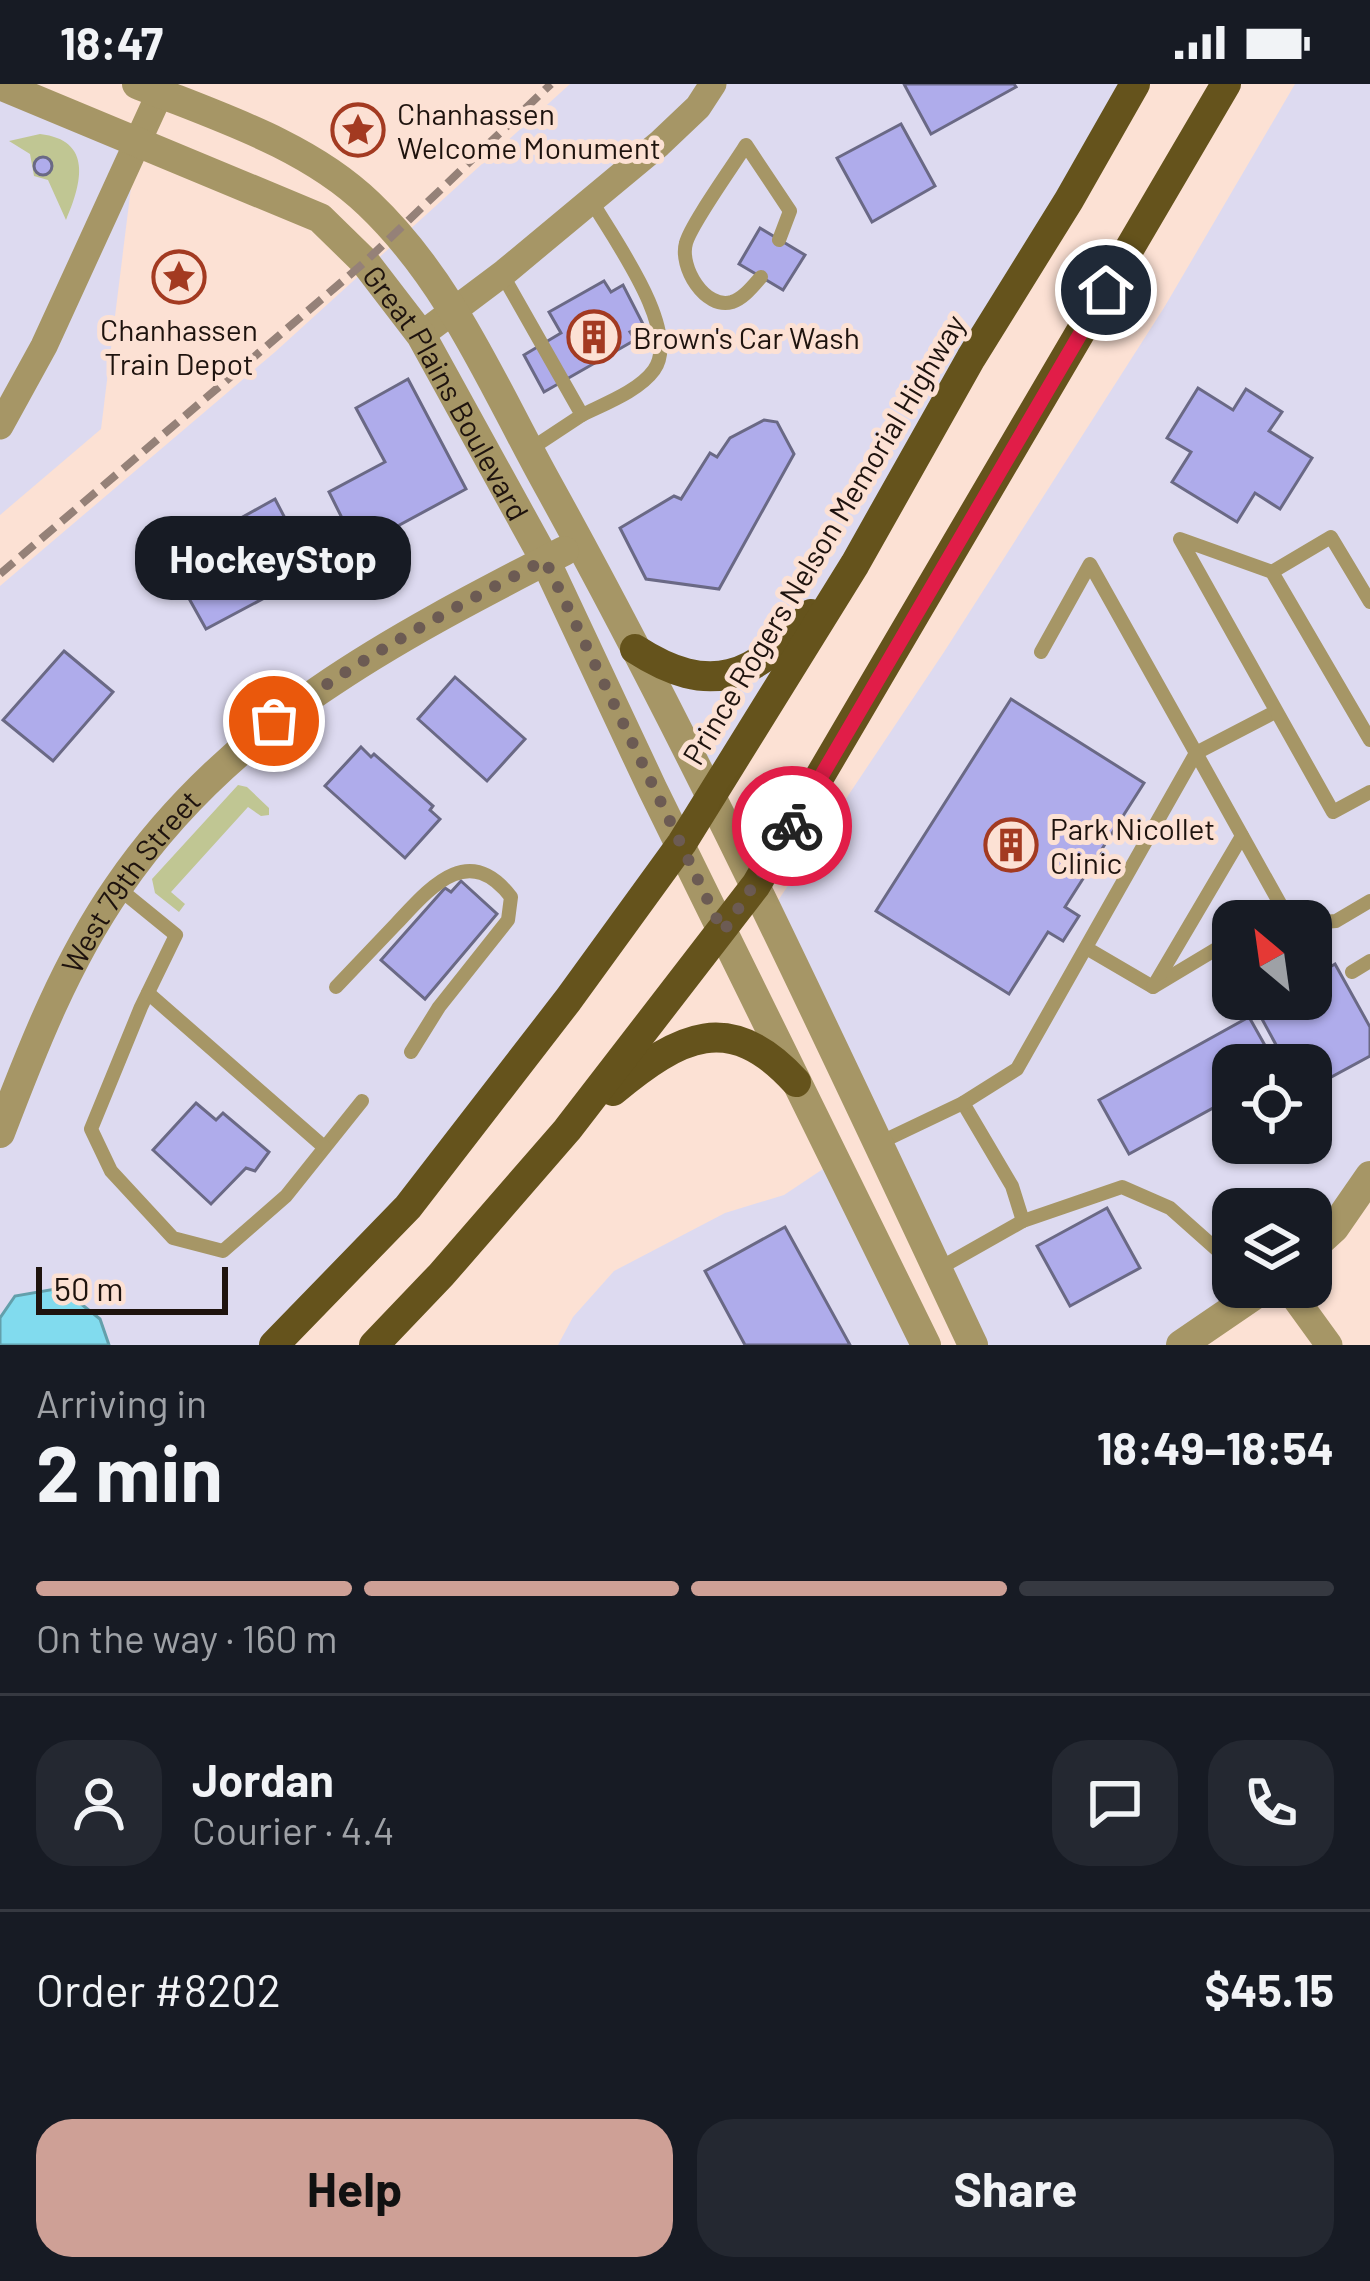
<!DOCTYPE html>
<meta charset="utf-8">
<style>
body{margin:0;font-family:Barlow,sans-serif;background:#242831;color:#f1f3f6;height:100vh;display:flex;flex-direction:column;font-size:45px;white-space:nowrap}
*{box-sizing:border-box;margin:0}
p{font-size:39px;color:#9ea1a6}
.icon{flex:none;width:66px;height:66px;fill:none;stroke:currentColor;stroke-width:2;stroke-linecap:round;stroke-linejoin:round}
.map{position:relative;height:1261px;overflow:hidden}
.panel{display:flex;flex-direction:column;background:#171b24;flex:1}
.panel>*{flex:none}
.needle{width:78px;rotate:331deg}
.tools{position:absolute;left:1212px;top:816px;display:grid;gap:24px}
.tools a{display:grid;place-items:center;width:120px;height:120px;border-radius:24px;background:#171b24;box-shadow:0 3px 9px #0004;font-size:60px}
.scale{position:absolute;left:36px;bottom:30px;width:192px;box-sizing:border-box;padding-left:12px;border:6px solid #1e130e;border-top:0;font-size:33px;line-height:42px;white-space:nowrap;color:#1e130e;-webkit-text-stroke:9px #fce1d4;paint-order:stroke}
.pin{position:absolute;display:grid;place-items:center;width:102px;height:102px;color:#fff;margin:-51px;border:6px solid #fff;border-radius:50%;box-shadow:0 3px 12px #0007}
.courier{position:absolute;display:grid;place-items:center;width:120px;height:120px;margin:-60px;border:9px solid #e11d48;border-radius:50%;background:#fff;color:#222;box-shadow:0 3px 15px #0007}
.bubble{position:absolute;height:84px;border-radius:36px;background:#171b24;box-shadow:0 3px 9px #0004;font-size:39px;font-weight:700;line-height:84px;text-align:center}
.head em{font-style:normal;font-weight:700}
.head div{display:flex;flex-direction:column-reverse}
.head{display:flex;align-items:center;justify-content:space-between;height:204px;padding:0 36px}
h1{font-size:78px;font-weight:700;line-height:90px}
.bar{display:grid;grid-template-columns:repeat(4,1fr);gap:18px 12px;align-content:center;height:144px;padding:0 36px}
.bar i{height:15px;border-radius:9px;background:#363941}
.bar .selected{background:#cea096}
.bar p{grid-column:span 4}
.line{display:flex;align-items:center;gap:30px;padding:0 36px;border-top:3px solid #363941}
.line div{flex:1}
.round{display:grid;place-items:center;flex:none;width:126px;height:126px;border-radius:36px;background:#242831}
.action{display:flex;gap:24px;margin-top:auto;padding:24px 36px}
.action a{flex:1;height:138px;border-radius:36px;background:#cea096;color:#111;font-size:48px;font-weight:700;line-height:138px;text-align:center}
.action a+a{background:#242831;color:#f1f3f6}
.status{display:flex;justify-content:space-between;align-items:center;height:84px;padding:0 60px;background:#171b24;direction:ltr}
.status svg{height:33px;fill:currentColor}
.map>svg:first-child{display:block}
</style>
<div class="status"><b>18:47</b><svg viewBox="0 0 49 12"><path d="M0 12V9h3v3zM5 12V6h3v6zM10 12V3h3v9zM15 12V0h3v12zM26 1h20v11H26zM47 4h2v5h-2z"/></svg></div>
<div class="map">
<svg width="1370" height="1261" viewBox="0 0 1370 1261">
<rect width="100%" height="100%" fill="#fce1d4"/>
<g fill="#dddaf0" fill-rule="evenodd">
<polygon points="570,0 1134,0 568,916 274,1261 0,1261 0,502 275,268"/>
<path d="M1295,0H1370V1091L1311,1160V1125H1233V1203H1264L1177,1261H972L769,830L944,568L1165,222ZM1233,837H1311V915H1233ZM1233,981H1311V1059H1233Z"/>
<polygon points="0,1 137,55 101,345 0,431"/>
<polygon points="835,1077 926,1261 558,1261 573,1233 614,1187 725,1129 784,1111"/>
</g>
<g fill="#c0c693">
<path d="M40,50C93,56 82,99 66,136L48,96L34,92L30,70L9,57Z"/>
<polygon points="238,701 247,703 269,724 269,731 261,732 248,723 171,808 185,820 179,828 155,809 152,795"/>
</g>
<polygon fill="#81dbee" stroke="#639fab" stroke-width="3" points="61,1204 100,1235 109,1261 0,1261 0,1234 15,1212"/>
<g fill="#afaceb" stroke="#6a6985" stroke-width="3">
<polygon points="904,0 1014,0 1016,3 931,50"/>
<polygon points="901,40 935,102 872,138 837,74"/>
<circle cx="43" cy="82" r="9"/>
<polygon points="760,144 805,171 783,206 739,180"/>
<polygon points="604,197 611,208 623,201 644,242 630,248 635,256 544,308 524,271 561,249 549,228"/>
<polygon points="408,295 466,405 357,464 329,408 385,378 356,324"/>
<polygon points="1198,304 1233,326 1246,305 1282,328 1269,347 1312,374 1280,425 1255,409 1237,438 1172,398 1191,368 1167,354"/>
<polygon points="764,336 777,338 794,370 719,505 646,495 620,444 674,412 681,415 710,369 717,373 730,354"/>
<polygon points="275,415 313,488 206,545 167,475"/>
<polygon points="64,567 113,608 53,677 3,636"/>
<polygon points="455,593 525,655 487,697 418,635"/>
<polygon points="1011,615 1144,699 1065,823 1079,832 1063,857 1048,848 1009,910 876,827"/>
<polygon points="361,663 371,673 374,670 433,722 430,726 440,735 405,774 325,702"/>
<polygon points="461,797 497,830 425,915 381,876 445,804 451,808"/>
<polygon points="1335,880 1370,943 1370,972 1311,1004 1311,981 1287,981 1256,924 1273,915 1311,915 1311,894"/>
<polygon points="1249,933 1276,981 1233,981 1233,1013 1129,1070 1099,1016"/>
<polygon points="196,1019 216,1036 223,1029 269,1068 255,1087 246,1084 211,1120 153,1066"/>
<polygon points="1107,1124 1140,1184 1070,1222 1037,1162"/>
<polygon points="785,1143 850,1261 745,1261 705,1187"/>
</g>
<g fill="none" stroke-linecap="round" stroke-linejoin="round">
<g stroke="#a69666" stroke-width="14">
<polyline points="502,190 582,331 529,366"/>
<path d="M761,193C753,202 744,214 732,218C705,226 679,183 686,159C691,140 733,82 746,61L790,127L779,156"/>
<path d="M582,331C604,320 639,307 654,286C682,247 612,153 591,116"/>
<polyline points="1272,488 1331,453 1370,518"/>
<polyline points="1041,568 1090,480 1196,669 1275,628"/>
<polyline points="1370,656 1272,488 1180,455 1333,728 1370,708"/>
<polyline points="117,803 176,851 141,923 91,1045 111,1087 173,1154 223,1167 286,1112 362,1017"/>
<polyline points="1264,837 1283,825"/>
<polyline points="1311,839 1336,837 1370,817"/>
<polyline points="1088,865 1153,903 1233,855"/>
<polyline points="1352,888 1370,877"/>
<path d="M336,903C356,882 376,861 396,840C430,804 468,757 511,813L508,836L439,923L411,968"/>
<polyline points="1153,903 1242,752"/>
<polyline points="148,909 324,1063"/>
<polyline points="963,1019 1012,1102 1023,1137"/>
<polyline points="877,1060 963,1019 1017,985 1196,669 1283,825 1297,837"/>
<polyline points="938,1185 1023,1137 1122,1103 1170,1124 1233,1180"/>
</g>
<g stroke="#a69666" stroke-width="27">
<polyline points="421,251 505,188 659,60 698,23 713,0"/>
<polyline points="0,342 44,262 160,9"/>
<polyline points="1287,1203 1329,1261"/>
</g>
<g stroke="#a69666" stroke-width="30">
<path d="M137,0C216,32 307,60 369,120C451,198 494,304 548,401C703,681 837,972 973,1261"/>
<path id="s1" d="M0,1L320,134L365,178L421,251L545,476L652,704L926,1261"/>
<path id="s2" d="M0,1049C32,965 66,878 118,803C230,639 393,555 564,467"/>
<polyline points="1311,1165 1334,1144 1370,1092"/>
<polyline points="1181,1261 1266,1203"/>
</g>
<g stroke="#65531c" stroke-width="30">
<path d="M635,565C711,614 754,594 811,530"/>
<path d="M613,1007C679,952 730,925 796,998"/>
<polyline points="274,1261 408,1123 568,916 682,759 855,480 971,274 1069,116 1135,0"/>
<polyline points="374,1261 441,1191 567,1046 756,801 1226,0"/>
</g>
<polyline stroke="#958178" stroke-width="8" stroke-dasharray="18 9" stroke-linecap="butt" points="0,490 365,178 551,0"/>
</g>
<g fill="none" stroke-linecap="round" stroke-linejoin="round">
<path stroke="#6c5b53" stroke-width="12" stroke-dasharray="0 21.6" d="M274,637C360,574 451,525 545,476L723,848L792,742"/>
<polyline stroke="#e11d48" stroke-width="15" points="792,742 1106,206"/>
</g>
<defs>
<g id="sight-ring" transform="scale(2.7)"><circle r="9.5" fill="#fce1d4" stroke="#a33a21" stroke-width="1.5"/><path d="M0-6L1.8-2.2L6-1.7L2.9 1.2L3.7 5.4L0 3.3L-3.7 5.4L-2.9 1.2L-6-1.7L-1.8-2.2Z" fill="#a33a21"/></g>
<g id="building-ring" transform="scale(2.7)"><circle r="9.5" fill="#fce1d4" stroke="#a33a21" stroke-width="1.5"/><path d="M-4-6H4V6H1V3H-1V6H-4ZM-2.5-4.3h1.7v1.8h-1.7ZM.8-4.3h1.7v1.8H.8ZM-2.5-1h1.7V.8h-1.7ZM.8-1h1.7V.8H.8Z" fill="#a33a21"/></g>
</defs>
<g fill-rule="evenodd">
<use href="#sight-ring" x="358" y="46"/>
<use href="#sight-ring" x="179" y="193"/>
<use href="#building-ring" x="594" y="253"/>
<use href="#building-ring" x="1011" y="761"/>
</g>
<g text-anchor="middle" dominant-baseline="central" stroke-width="10" stroke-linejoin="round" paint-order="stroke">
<g font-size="30" fill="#1e130e" stroke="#fce1d4" text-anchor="start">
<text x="397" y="29">Chanhassen<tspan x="397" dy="34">Welcome Monument</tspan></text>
<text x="179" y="245" text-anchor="middle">Chanhassen<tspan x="179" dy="34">Train Depot</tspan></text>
<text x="633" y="253">Brown's Car Wash</text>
<text x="1050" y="744">Park Nicollet<tspan x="1050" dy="34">Clinic</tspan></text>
</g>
<g font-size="30" fill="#1e130e" stroke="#fce1d4">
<text stroke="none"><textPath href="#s1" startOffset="564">Great Plains Boulevard</textPath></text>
<text transform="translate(823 455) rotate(-59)">Prince Rogers Nelson Memorial Highway</text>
<text stroke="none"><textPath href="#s2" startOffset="285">West 79th Street</textPath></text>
</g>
</g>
</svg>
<div class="tools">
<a><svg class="needle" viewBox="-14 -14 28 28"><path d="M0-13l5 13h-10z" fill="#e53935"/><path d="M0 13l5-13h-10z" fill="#9ea1a6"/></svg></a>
<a><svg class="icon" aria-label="locate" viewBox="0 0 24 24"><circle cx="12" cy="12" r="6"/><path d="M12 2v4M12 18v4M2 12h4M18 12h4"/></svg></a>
<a><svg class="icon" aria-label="layers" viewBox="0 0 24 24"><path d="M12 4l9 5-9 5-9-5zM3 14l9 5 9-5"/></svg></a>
</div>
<div class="scale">50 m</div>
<div class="pin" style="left:274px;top:637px;background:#ea580c"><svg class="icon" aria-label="bag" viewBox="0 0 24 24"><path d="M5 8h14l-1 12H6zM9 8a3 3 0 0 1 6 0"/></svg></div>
<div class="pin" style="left:1106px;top:206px;background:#1f2937"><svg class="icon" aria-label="home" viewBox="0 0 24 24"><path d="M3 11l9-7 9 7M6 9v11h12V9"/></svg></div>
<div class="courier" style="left:792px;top:742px"><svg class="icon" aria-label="bike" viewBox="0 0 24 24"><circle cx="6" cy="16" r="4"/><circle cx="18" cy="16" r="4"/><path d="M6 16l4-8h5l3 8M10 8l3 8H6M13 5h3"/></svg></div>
<div class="bubble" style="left:135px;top:432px;width:276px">HockeyStop</div>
</div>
<section class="panel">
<div class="head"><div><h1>2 min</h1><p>Arriving in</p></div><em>18:49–18:54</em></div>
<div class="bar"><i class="selected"></i><i class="selected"></i><i class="selected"></i><i></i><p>On the way · 160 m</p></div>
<div class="line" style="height:216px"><a class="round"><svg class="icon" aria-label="person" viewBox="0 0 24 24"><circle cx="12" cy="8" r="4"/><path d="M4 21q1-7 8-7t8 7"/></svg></a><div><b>Jordan</b><p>Courier · 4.4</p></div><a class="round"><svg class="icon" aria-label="chat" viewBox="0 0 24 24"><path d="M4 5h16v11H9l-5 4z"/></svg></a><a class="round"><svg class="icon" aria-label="phone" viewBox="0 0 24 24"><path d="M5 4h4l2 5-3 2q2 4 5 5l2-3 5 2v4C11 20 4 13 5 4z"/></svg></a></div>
<div class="line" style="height:156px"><div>Order #8202</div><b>$45.15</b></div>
<div class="action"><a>Help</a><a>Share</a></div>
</section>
